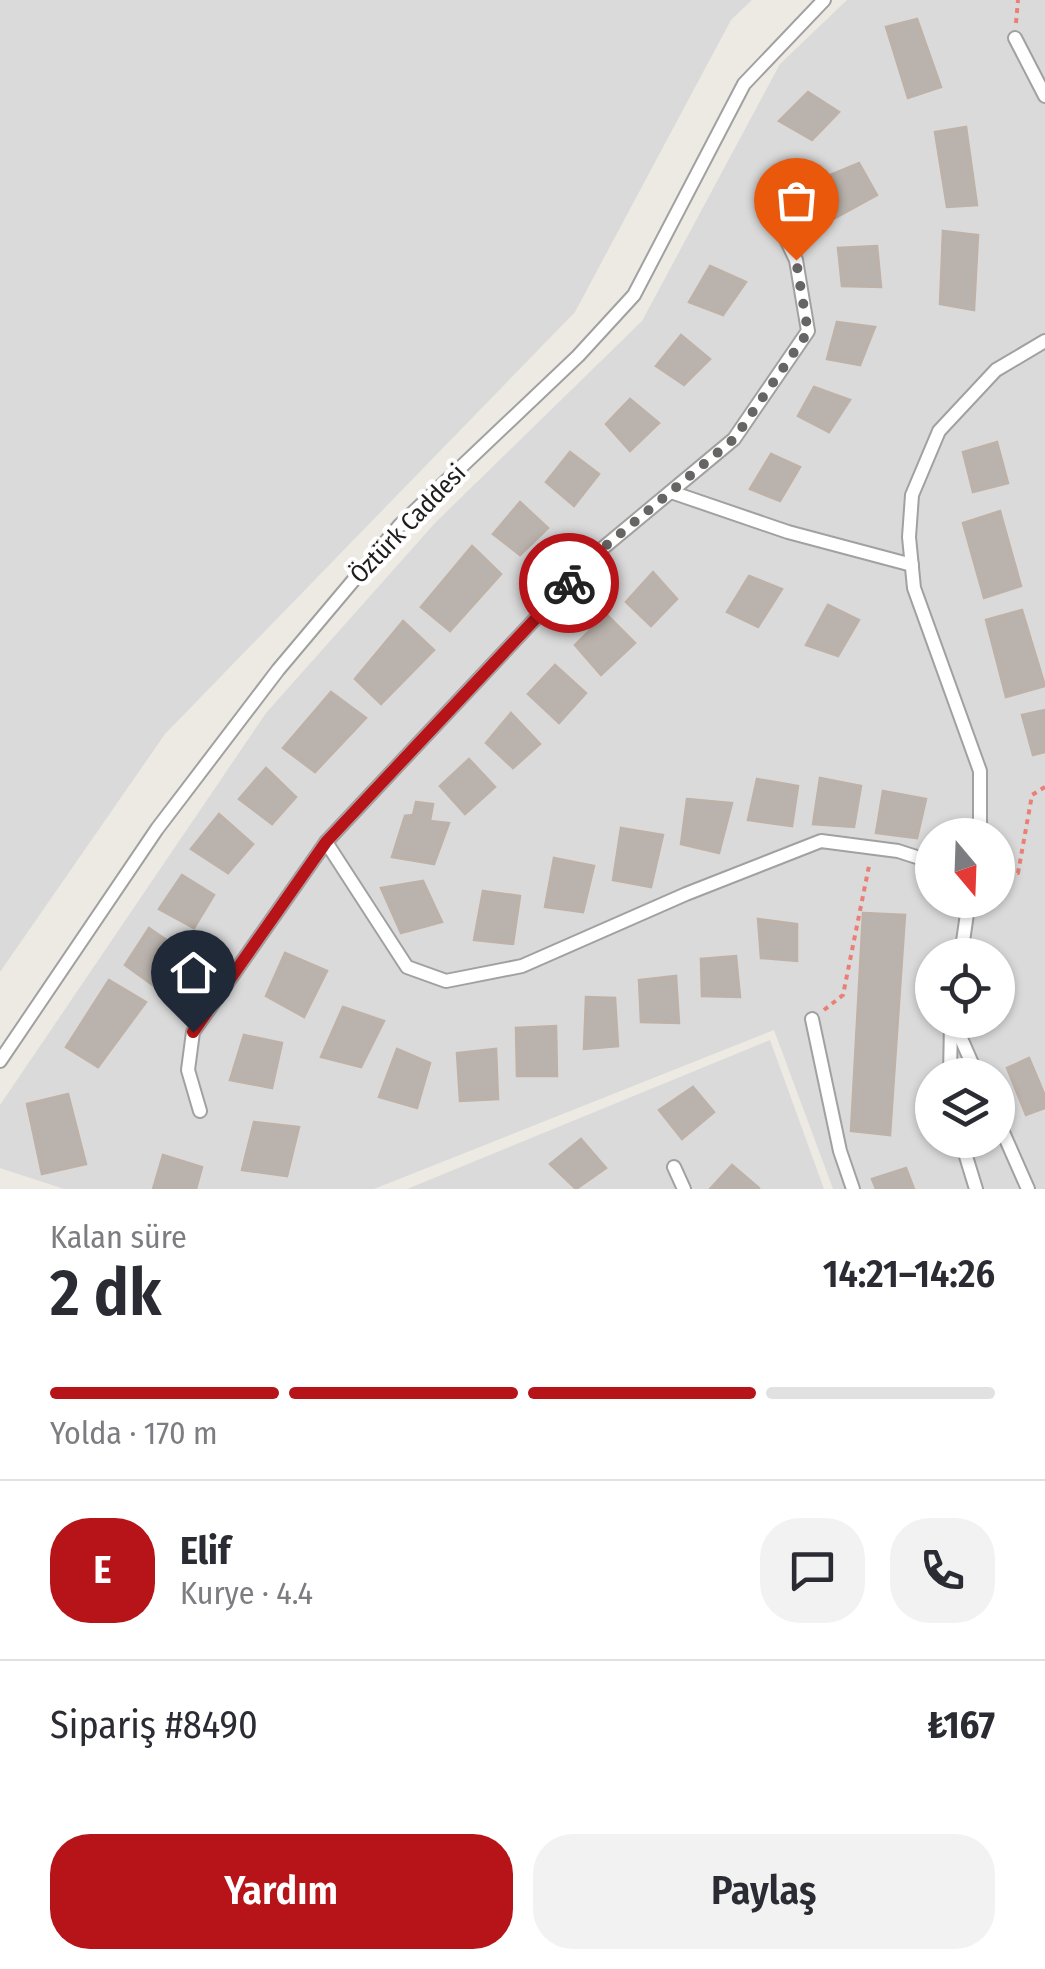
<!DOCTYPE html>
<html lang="tr">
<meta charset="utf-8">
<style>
body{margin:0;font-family:"Fira Sans Condensed",sans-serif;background:#f2f2f3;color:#2b2b33;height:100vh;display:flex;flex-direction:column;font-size:38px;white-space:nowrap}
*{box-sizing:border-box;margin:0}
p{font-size:32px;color:#7c7c81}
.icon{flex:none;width:55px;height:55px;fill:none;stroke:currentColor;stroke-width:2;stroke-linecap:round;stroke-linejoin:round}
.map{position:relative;height:1189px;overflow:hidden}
.sheet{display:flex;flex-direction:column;background:#fff;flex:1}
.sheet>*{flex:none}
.needle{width:65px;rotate:161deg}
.buttons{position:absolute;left:915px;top:818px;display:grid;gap:20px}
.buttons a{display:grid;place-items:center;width:100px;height:100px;border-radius:50%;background:#fff;box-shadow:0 2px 8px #0004;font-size:50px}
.pin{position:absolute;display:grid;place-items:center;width:85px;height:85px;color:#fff;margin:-102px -42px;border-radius:50% 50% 50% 0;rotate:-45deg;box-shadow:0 0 10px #0007}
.pin .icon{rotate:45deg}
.courier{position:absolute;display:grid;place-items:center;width:100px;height:100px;margin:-50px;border:8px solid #b61418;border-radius:50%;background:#fff;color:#222;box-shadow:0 2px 12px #0007}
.head em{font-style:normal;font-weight:600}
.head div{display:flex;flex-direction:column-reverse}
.head{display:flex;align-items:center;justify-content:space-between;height:170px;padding:0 50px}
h1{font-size:65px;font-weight:600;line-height:75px}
.bar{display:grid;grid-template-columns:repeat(4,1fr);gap:15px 10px;align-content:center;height:120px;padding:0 50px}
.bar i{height:12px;border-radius:8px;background:#e1e1e2}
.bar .current{background:#b61418}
.bar p{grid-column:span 4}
.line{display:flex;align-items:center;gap:25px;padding:0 50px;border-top:2px solid #e1e1e2}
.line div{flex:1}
.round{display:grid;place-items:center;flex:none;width:105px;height:105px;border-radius:40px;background:#f2f2f3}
.button{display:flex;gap:20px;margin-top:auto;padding:20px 50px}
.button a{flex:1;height:115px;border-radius:40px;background:#b61418;color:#fff;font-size:40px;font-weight:600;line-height:115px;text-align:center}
.button a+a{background:#f2f2f3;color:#2b2b33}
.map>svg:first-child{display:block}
</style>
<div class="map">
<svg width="1045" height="1189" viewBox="0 0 1045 1189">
<rect width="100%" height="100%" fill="#edeae4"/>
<g fill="#dbdada" fill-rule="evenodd">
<polygon points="0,0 752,0 731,20 575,312 165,734 0,972"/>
<path d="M847,0H1045V1189H833L774,1030L374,1189H64L0,1168V1105L266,713L435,523L642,321L780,64ZM932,835H998V900H932ZM932,955H998V1020H932ZM932,1075H998V1140H932Z"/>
<polygon points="770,1040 824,1189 407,1189"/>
</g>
<g fill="#bab3ad" stroke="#bdb1a8" stroke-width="2.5">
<polygon points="917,19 941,87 908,98 886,27"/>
<polygon points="808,92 839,112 812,140 779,121"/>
<polygon points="966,127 977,205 947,207 935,132"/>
<polygon points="859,163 877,195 835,218 816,181"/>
<polygon points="943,231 978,235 974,310 940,304"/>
<polygon points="877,246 881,287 842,286 838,248"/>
<polygon points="710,266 746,282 723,315 689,302"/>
<polygon points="837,322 875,327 860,365 827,359"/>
<polygon points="681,335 710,359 684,385 656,366"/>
<polygon points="814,387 850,400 829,432 798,416"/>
<polygon points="630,399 659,423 630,451 606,424"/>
<polygon points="997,442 1008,483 973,492 963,452"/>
<polygon points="570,452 599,474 574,506 546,482"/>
<polygon points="771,454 800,467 780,501 750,489"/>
<polygon points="520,502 548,528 520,555 493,534"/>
<polygon points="1000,511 1021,586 984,598 963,523"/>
<polygon points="472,546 501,574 450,631 421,607"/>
<polygon points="653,572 677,599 651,626 626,602"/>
<polygon points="749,576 782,589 758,627 727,612"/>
<polygon points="828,605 859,620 838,656 806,645"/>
<polygon points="1022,610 1045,686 1006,697 986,620"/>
<polygon points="606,614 635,643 601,675 575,645"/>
<polygon points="403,621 434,650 381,704 355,679"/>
<polygon points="555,665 586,693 559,723 528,694"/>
<polygon points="331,692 366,718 315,772 283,748"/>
<polygon points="1045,710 1045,752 1033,755 1022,715"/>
<polygon points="511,713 540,744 513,768 486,743"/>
<polygon points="469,759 495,787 465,814 440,786"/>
<polygon points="266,768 296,797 272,824 239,799"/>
<polygon points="820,778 861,786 854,827 813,824"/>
<polygon points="757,779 798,786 792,826 748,820"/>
<polygon points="883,791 926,799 917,838 876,833"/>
<polygon points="687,799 732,803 719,853 681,844"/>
<polygon points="416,802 433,804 430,821 449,823 434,864 392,857 405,816 413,815"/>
<polygon points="219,814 253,844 228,873 191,849"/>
<polygon points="621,828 663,835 651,887 613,880"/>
<polygon points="554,858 594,866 583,912 545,907"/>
<polygon points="182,875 214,895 194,928 159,909"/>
<polygon points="423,881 442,922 401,933 381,888"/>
<polygon points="483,891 520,896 513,944 474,940"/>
<polygon points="863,913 905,915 890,1135 851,1131"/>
<polygon points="758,919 797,924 797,961 761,958"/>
<polygon points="149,928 181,950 154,986 125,965"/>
<polygon points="285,953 327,971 304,1017 266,996"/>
<polygon points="736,956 740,997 702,996 701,959"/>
<polygon points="676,976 679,1023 641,1022 639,980"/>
<polygon points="109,980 146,1002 98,1067 66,1047"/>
<polygon points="586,997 615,998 618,1046 584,1049"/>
<polygon points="343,1007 384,1021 361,1067 321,1057"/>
<polygon points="556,1026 557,1076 517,1076 516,1028"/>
<polygon points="244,1035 282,1043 272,1088 230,1080"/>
<polygon points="397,1049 430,1063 417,1108 379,1097"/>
<polygon points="496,1049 498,1099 460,1101 457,1053"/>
<polygon points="1029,1058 1045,1096 1045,1108 1026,1115 1007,1068"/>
<polygon points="693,1087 714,1112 682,1139 659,1110"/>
<polygon points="68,1094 86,1164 42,1174 27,1104"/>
<polygon points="254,1122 299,1127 287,1176 242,1170"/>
<polygon points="581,1139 606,1168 576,1189 550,1164"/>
<polygon points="163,1155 202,1167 196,1189 153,1189"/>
<polygon points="732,1165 759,1188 759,1189 710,1189"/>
<polygon points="906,1168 914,1189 876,1189 872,1179"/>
</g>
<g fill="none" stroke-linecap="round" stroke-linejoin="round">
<g stroke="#a1a1a1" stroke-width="16">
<g id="service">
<polyline points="1015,38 1045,96"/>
<polyline points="671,492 788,532 912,565"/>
<polyline points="980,835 980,771 914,588 909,537 912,495 939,431 996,370 1045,341"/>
<polyline points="326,842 407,967 446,981 522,966 686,894 821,841 898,851 932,862"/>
<polyline points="961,955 969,900"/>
<polyline points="812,1019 840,1151 853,1189"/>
<polyline points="953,1020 977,1075"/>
<polyline points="0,1061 157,829 278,670 400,525 578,356 634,295 744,84 824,0"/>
<polyline points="950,1075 951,1022"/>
<polyline points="200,1111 188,1070 193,1032 326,842 597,553 734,439 808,331 796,260 769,204"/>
<polyline points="998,1121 1028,1189"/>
<polyline points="961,1140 976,1189"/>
<polyline points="674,1167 684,1189"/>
</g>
</g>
<g stroke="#eb7f76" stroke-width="4" stroke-dasharray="5 5" stroke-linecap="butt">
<polyline points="1016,23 1018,0"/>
<polyline points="998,869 1018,873 1032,795 1045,787"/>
<polyline points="824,1010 843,995 869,866"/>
</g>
<use href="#service" stroke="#fff" stroke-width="12"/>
</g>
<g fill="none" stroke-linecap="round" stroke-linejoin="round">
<polyline stroke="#666563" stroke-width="10" stroke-dasharray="0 18" points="569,583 597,553 734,439 808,332 796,260"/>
<polyline stroke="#b61418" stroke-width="12" points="193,1032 326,842 569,583"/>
</g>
<g text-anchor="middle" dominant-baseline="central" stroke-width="9" stroke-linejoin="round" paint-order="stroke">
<g font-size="25" fill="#1d1d1d" stroke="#fff">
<text transform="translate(408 524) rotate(-46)">Öztürk Caddesi</text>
</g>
</g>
</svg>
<div class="buttons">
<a><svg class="needle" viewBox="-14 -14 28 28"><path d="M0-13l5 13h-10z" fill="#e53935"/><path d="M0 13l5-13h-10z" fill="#7c7c81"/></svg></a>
<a><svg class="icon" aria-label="locate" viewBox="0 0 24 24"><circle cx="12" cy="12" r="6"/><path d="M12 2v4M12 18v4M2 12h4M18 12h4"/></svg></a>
<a><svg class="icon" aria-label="layers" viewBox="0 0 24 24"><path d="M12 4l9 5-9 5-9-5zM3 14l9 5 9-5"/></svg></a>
</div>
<div class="pin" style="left:796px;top:260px;background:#ea580c"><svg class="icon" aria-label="bag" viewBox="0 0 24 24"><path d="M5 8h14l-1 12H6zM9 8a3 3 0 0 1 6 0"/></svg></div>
<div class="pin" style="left:193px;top:1032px;background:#1f2937"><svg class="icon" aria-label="home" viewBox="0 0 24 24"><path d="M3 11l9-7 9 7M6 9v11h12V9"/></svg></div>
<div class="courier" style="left:569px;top:583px"><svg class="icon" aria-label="bike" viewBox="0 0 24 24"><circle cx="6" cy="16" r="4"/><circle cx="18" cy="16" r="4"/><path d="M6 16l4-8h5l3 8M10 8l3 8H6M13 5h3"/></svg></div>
</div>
<section class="sheet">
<div class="head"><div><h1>2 dk</h1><p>Kalan süre</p></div><em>14:21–14:26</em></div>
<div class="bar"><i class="current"></i><i class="current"></i><i class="current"></i><i></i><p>Yolda · 170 m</p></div>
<div class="line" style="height:180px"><b class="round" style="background:#b61418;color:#fff">E</b><div><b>Elif</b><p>Kurye · 4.4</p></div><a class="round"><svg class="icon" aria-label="chat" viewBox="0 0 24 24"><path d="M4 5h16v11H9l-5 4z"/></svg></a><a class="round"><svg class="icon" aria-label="phone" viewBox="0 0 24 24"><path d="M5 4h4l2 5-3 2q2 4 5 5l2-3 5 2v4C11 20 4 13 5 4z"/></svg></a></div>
<div class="line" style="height:130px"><div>Sipariş #8490</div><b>₺167</b></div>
<div class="button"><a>Yardım</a><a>Paylaş</a></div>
</section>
